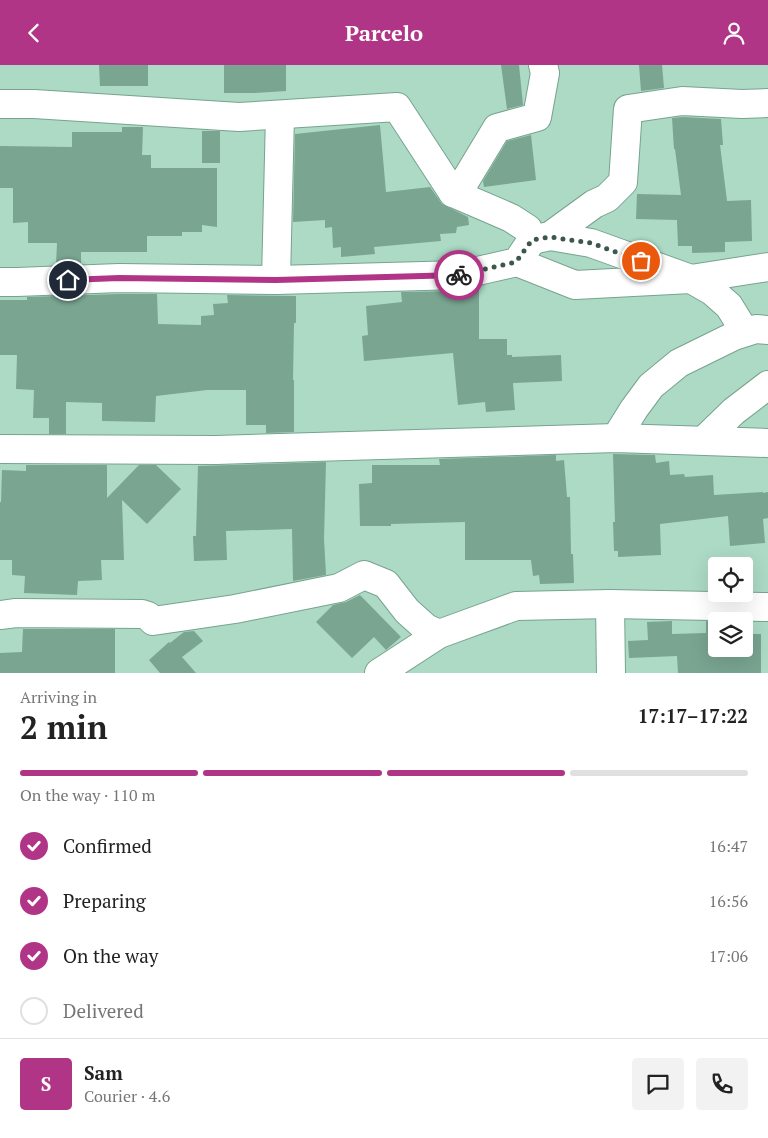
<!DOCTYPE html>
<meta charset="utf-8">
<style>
body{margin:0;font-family:"PT Serif",serif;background:#f2f2f2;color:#222;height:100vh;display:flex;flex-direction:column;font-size:19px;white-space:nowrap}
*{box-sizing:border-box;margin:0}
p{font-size:16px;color:#767676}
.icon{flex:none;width:28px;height:28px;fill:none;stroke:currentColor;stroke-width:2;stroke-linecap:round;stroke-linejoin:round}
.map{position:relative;height:608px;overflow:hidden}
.sheet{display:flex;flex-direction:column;background:#fff;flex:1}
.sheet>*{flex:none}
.tools{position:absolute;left:708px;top:492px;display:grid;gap:10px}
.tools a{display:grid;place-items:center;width:45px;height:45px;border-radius:5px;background:#fff;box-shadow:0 5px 20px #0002;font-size:25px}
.pin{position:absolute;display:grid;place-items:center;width:42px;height:42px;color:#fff;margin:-21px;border:2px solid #fff;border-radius:50%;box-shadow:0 1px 5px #0007}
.courier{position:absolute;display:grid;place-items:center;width:50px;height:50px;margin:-25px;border:4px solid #b13586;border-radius:50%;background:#fff;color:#222;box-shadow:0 1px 6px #0007}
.headline em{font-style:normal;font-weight:800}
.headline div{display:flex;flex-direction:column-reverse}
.headline{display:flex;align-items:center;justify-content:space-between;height:85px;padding:0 20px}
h1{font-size:32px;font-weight:800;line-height:38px}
.bar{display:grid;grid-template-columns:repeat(4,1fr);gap:8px 5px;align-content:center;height:60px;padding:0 20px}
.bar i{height:6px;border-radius:4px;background:#e0e0e0}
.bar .active{background:#b13586}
.bar p{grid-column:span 4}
.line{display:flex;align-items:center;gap:12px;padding:0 20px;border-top:1px solid #e0e0e0}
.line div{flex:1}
.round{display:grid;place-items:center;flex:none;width:52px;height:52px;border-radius:5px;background:#f2f2f2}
ol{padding:0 20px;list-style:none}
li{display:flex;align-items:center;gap:15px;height:55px}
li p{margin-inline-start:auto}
li .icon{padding:5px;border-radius:50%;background:#b13586;color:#fff;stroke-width:4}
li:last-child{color:#767676}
li i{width:28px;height:28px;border:2px solid #e0e0e0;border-radius:50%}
header{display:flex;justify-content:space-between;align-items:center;height:65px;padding:0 20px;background:#b13586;color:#fff;font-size:22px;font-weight:800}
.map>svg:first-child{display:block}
</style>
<header><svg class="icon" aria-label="back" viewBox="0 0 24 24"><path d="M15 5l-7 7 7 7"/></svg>Parcelo<svg class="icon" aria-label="person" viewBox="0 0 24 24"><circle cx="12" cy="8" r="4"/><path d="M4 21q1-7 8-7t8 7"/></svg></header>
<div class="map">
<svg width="768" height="608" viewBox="0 0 768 608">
<rect width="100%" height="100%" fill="#acdac5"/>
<g fill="#79a591">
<polygon points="99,0 148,0 148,21 100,21"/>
<polygon points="224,0 286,0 286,26 255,28 224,28"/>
<polygon points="501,0 519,0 523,40 507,44"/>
<polygon points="639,0 662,0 664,23 641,26"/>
<polygon points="683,52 721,54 723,80 720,80 727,136 751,135 752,176 725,177 725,187 692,188 692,181 678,181 677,155 636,154 637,129 681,130 675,84 674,84 672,53"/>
<polygon points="380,60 386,127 430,122 442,139 468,152 469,160 457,162 456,168 440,169 441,176 374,182 375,189 341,192 341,182 333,183 332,162 325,163 325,155 293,157 295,69"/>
<polygon points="122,62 143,62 142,90 151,90 151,103 217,103 217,162 202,160 202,167 182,167 182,171 147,171 147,187 81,187 81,199 56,200 57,178 28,178 28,157 13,158 13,123 0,123 0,81 72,82 72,67 122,67"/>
<rect x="202" y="66" width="18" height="32"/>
<polygon points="531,70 536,115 484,122 483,116 507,76"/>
<polygon points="479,222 479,274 507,274 507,290 512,290 512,292 561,290 562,316 513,318 515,345 486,347 485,337 458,340 453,288 364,296 362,271 368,270 366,241 402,237 401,227 460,226"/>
<polygon points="119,229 157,229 158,259 201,260 201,251 214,250 213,239 228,238 227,230 296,231 296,258 294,258 293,315 294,315 294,367 266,368 266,360 246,360 246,325 207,325 156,331 155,357 102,356 102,338 66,337 66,369 49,369 49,353 33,353 34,325 16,324 17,290 0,290 0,235 27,235 27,232"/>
<polygon points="613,389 655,390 656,398 669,396 670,410 684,409 685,412 713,410 714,430 763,427 763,428 768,427 768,453 763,454 765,478 730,481 728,451 660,459 661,490 618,492 618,486 614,486 613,457 615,457"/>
<polygon points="556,390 556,396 564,395 567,432 570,432 571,489 573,489 574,518 540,519 539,510 533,511 531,495 465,495 465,457 391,459 391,461 360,461 359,419 372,418 372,400 440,400 439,394"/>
<polygon points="326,397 324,474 326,510 293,516 292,464 226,466 227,495 194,496 193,471 196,471 198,401"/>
<polygon points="26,400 107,400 107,433 139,400 156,400 181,424 147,459 122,435 124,495 101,495 102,515 78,516 77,530 24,528 25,511 12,510 12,495 0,495 0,437 1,437 2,405 26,406"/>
<polygon points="360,530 401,572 386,585 374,572 352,593 316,557 333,540 346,537"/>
<polygon points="672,556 672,569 706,568 706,556 716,557 716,584 744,584 744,569 761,569 761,608 678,608 677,591 629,593 628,576 648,575 647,557"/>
<polygon points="23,564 115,564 115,608 0,608 0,588 22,587"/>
<polygon points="194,566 203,576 182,592 196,608 160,608 149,595 169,577 170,578 184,567"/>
</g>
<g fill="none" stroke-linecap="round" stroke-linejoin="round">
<g stroke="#77a38f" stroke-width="30">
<g id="street">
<polyline points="0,39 34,39 239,52 397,42 453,128 511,153 528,164 532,175 550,171 594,139 607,133 623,117 628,44 682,36 742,39 768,38"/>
<polyline points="453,128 465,116 497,63 537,52 545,8 543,0"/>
<polyline points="550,171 591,178 691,214 712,226 729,241 745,267"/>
<polyline points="517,197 575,220 691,214 768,202"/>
<polyline points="276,215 280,50"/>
<polyline points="0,217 17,217 119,213 276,215 460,210 517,197 532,175"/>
<polyline points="616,373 634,344 651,321 679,298 734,271 756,264 768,265"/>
<polyline points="704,375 734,346 768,320"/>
<polyline points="0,384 216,385 616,373 768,378"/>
<polyline points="610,539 611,608"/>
<polyline points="0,550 16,548 142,549 148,551 153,556 235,544 339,523 364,510 386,519 407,546 426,563 439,569"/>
<polyline points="379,608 439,569 516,541 610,539 768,542"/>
</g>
</g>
<use href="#street" stroke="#fff" stroke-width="28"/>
</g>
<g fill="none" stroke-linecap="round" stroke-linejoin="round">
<polyline stroke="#3d574b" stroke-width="5" stroke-dasharray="0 9" points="459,210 516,197 532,175 550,172 591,178 641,196"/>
<polyline stroke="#b13586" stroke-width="6" points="68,215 119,213 276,215 459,210"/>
</g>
</svg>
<div class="tools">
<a><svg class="icon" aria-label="locate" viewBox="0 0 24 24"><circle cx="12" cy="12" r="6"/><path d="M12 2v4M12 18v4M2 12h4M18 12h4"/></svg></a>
<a><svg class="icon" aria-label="layers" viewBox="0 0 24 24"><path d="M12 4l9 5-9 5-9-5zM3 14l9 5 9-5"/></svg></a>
</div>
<div class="pin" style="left:641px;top:196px;background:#ea580c"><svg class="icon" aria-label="bag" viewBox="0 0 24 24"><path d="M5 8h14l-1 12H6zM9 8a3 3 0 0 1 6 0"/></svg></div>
<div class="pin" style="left:68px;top:215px;background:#1f2937"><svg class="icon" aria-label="home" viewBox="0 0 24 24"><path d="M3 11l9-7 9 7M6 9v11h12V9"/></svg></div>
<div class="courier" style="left:459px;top:210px"><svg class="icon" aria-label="bike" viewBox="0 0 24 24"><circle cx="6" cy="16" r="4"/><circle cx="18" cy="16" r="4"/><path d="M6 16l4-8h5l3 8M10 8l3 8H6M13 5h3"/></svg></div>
</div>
<section class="sheet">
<div class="headline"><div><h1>2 min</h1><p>Arriving in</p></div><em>17:17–17:22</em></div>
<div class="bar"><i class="active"></i><i class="active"></i><i class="active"></i><i></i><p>On the way · 110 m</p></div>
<ol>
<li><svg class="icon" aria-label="check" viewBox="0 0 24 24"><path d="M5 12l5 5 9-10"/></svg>Confirmed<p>16:47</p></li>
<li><svg class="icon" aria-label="check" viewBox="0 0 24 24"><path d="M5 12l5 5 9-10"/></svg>Preparing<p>16:56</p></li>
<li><svg class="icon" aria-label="check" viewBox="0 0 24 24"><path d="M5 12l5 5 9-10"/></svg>On the way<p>17:06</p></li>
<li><i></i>Delivered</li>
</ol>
<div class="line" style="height:90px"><b class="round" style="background:#b13586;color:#fff">S</b><div><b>Sam</b><p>Courier · 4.6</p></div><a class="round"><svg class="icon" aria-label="chat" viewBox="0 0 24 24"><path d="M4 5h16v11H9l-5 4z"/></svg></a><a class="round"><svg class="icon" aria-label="phone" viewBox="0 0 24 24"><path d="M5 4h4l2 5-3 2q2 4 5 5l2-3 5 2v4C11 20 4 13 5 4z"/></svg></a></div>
</section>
